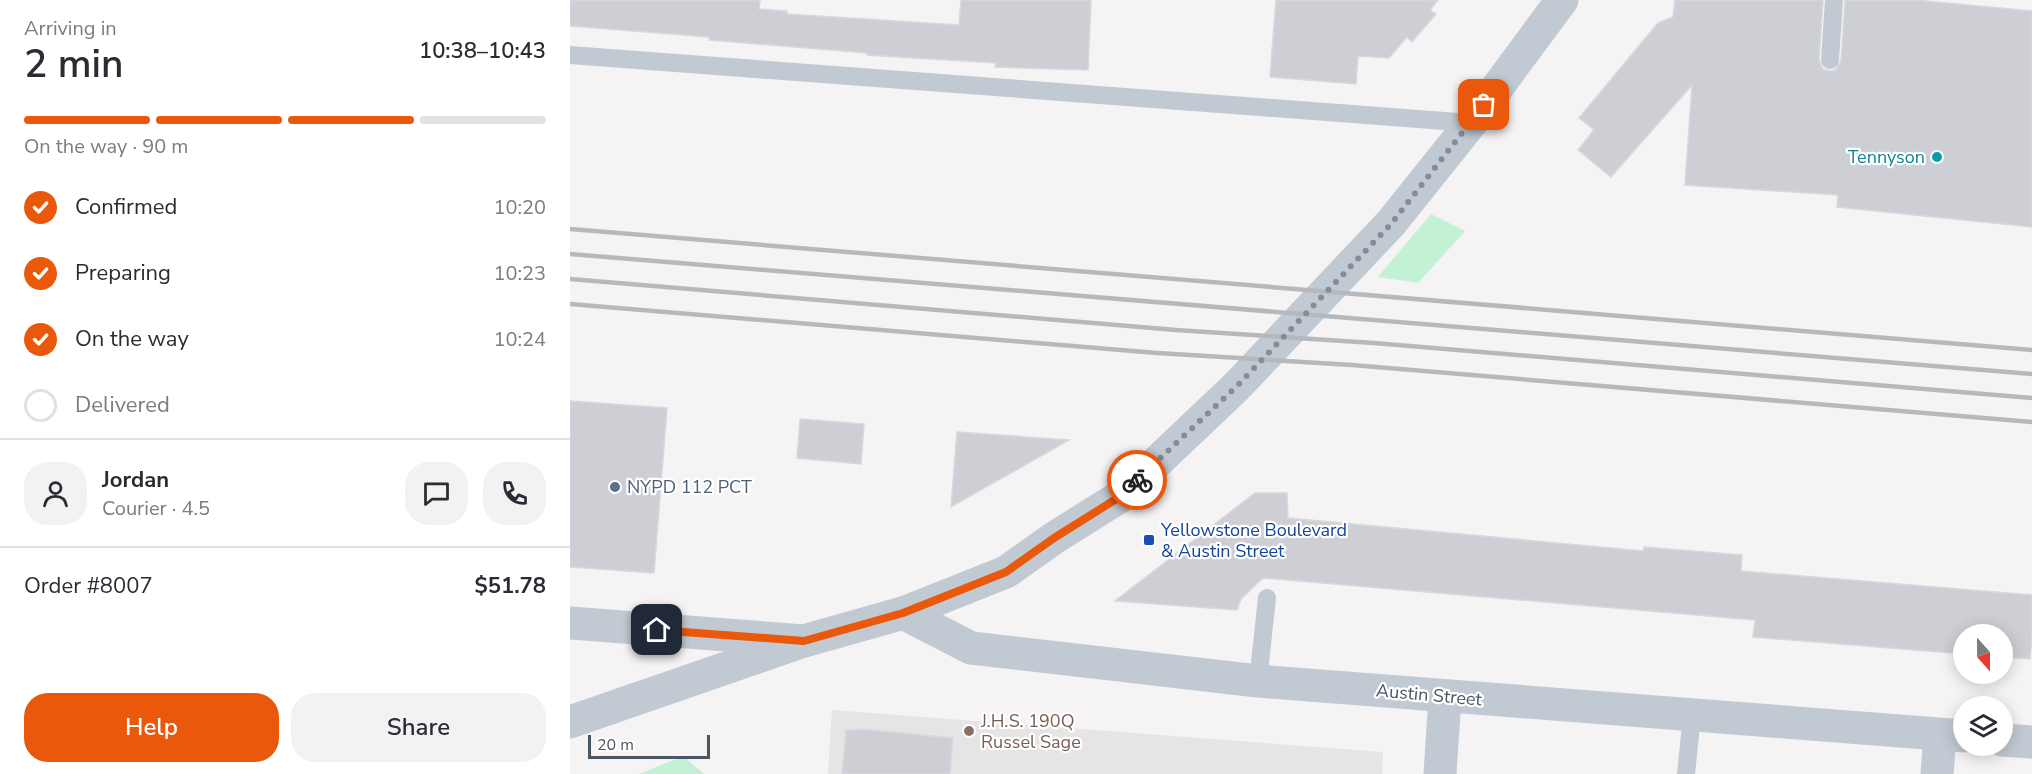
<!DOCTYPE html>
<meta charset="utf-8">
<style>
body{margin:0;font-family:"Nunito Sans",sans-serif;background:#f2f2f3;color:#2b2b33;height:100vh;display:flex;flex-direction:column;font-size:22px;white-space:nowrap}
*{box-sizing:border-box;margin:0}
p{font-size:20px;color:#7c7c81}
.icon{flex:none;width:33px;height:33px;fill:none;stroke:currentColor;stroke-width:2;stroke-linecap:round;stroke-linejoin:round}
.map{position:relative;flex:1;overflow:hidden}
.side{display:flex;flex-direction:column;background:#fff;width:570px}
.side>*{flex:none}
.needle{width:39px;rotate:159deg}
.fabs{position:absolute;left:1383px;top:624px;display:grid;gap:12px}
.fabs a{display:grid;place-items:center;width:60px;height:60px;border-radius:50%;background:#fff;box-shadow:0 3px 15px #0003;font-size:30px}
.scale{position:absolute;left:18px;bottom:15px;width:122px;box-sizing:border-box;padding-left:6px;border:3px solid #4a5661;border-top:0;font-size:16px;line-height:21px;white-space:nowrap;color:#4a5661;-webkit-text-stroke:4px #fff;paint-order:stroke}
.pin{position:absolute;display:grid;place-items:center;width:51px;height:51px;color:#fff;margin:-26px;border-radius:12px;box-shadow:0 3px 9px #0006}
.courier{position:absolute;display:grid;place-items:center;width:60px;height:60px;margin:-30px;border:4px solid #ea580c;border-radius:50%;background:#fff;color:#222;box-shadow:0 2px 8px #0007}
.summary em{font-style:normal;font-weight:600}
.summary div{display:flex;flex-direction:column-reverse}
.summary{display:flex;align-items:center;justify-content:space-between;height:102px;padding:0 24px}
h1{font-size:39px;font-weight:600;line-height:45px}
.bar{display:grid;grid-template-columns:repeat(4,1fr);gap:9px 6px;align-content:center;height:72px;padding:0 24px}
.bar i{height:8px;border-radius:4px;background:#e1e1e2}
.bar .current{background:#ea580c}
.bar p{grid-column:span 4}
.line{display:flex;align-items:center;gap:15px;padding:0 24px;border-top:2px solid #e1e1e2}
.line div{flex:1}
.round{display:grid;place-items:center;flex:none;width:63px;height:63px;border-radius:24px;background:#f2f2f3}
ol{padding:0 24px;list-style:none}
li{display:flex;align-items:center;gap:18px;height:66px}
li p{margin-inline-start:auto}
li .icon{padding:6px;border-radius:50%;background:#ea580c;color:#fff;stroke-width:4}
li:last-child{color:#7c7c81}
li i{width:33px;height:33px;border:3px solid #e1e1e2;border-radius:50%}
.cta{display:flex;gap:12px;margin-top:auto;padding:12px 24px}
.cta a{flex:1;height:69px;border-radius:24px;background:#ea580c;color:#fff;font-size:24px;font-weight:600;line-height:69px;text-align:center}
.cta a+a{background:#f2f2f3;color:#2b2b33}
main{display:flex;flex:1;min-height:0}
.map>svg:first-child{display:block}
</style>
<main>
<section class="side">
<div class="summary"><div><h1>2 min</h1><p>Arriving in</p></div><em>10:38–10:43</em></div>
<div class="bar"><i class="current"></i><i class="current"></i><i class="current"></i><i></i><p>On the way · 90 m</p></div>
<ol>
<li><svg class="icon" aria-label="check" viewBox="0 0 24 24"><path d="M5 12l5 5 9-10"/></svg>Confirmed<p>10:20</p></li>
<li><svg class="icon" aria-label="check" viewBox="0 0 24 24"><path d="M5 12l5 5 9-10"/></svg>Preparing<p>10:23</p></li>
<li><svg class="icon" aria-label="check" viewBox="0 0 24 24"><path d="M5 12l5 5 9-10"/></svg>On the way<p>10:24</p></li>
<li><i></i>Delivered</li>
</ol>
<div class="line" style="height:108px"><a class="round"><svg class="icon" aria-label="person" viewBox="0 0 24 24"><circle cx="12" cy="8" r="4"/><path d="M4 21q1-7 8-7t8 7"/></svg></a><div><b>Jordan</b><p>Courier · 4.5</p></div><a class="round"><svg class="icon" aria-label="chat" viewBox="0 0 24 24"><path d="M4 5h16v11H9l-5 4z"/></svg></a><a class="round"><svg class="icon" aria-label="phone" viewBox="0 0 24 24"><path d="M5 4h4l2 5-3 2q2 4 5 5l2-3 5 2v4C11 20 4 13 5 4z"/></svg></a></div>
<div class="line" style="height:78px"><div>Order #8007</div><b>$51.78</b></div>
<div class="cta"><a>Help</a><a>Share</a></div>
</section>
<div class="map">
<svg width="1462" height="774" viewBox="0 0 1462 774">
<rect width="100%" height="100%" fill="#f5f3f3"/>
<polygon fill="#e6e4e5" points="262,710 813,752 812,774 258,774"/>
<g fill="#c3f1d5">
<polygon points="861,214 895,231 848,283 808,277"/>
<polygon points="113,756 134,774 69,774"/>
</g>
<g fill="#cdcfd5" stroke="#d7d9de" stroke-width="1.5">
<polygon points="0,0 190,0 189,9 217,11 217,14 389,25 391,0 521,0 518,70 425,67 426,63 297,55 297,53 139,40 139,37 0,26"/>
<polygon points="706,0 868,0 860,10 866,14 842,42 837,37 819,58 788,56 786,84 700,77"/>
<polygon points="1105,0 1253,0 1249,60 1253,69 1260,71 1265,70 1271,61 1275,0 1345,0 1462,11 1462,227 1267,207 1268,195 1115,185 1122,85 1041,177 1008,150 1024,130 1009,118 1088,23 1103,17"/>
<polygon points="0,401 97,408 84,573 0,567"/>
<polygon points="230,419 294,424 291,464 227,458"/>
<polygon points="387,432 499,440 381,507"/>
<polygon points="685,493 717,493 718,518 1073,551 1074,547 1172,555 1171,571 1462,595 1462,638 1460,659 1432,657 1432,634 1394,634 1394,654 1183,637 1185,620 693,578 671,599 667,610 545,601"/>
<polygon points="289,729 383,738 380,774 272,774 276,730 289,730"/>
</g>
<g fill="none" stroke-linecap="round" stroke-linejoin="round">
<g stroke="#c1cad2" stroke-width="18">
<polyline points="0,55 901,123"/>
<polyline points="1260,60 1264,0"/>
<polyline points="688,681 697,598"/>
<polyline points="1116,774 1122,715"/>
</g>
<g stroke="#c1cad2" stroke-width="33">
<polyline points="333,613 401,648 688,681 1394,736"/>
<polyline points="0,623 234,641"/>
<polyline points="1432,740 1462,742"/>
<polyline points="870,774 875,697"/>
<polyline points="1367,774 1370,735"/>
</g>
<polyline stroke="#c1cad2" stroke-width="33" points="0,722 234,641 333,613 436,572 484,538 551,496 667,386 821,223 901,123 992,0"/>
<g stroke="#b5b8bd" stroke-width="4.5">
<polyline points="0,229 1462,350"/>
<polyline points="0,254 1462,374"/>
<polyline points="0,279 606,330 804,343 1462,398"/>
<polyline points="0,304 587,353 782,365 1462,422"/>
</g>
</g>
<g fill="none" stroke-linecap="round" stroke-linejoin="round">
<polyline stroke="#868d94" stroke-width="6" stroke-dasharray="0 10.8" points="567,480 667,386 821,224 914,105"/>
<polyline stroke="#ea580c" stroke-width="8" points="87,630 234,641 333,613 436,572 484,538 551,496 567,480"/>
</g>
<circle fill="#0f9aa8" stroke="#fff" stroke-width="2" cx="1367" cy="157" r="6"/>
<circle fill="#5c6f8a" stroke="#fff" stroke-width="2" cx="45" cy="487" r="6"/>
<rect fill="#1a4fb4" stroke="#fff" stroke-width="2" x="573" y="534" width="12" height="12" rx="3"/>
<circle fill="#8d6e63" stroke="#fff" stroke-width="2" cx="399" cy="731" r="6"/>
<g text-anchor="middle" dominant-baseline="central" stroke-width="4.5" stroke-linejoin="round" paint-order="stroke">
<g font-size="18" fill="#0d838f" stroke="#fff" text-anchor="end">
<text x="1355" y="157">Tennyson</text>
</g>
<g font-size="18" fill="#4e5e75" stroke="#fff" text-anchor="start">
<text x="57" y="487">NYPD 112 PCT</text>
</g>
<g font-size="18" fill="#164399" stroke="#fff" text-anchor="start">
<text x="591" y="530">Yellowstone Boulevard<tspan x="591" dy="21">&amp; Austin Street</tspan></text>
</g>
<g font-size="18" fill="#4a5661" stroke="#fff">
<text transform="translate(859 695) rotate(5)">Austin Street</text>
</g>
<g font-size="18" fill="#785e54" stroke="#fff" text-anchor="start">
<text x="411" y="721">J.H.S. 190Q<tspan x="411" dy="21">Russel Sage</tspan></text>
</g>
</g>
</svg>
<div class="fabs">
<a><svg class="needle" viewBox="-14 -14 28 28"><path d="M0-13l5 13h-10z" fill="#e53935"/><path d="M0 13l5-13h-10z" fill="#7c7c81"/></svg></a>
<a><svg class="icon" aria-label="layers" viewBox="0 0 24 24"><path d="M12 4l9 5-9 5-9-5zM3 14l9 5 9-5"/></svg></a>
</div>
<div class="scale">20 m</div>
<div class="pin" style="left:914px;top:105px;background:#ea580c"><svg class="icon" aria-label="bag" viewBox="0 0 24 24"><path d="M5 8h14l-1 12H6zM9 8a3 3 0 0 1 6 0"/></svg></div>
<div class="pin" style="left:87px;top:630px;background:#1f2937"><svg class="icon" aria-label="home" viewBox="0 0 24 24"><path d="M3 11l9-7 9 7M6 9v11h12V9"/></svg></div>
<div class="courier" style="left:567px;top:480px"><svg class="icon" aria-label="bike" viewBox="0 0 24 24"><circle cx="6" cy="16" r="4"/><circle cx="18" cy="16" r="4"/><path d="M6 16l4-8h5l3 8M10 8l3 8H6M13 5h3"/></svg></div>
</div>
</main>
